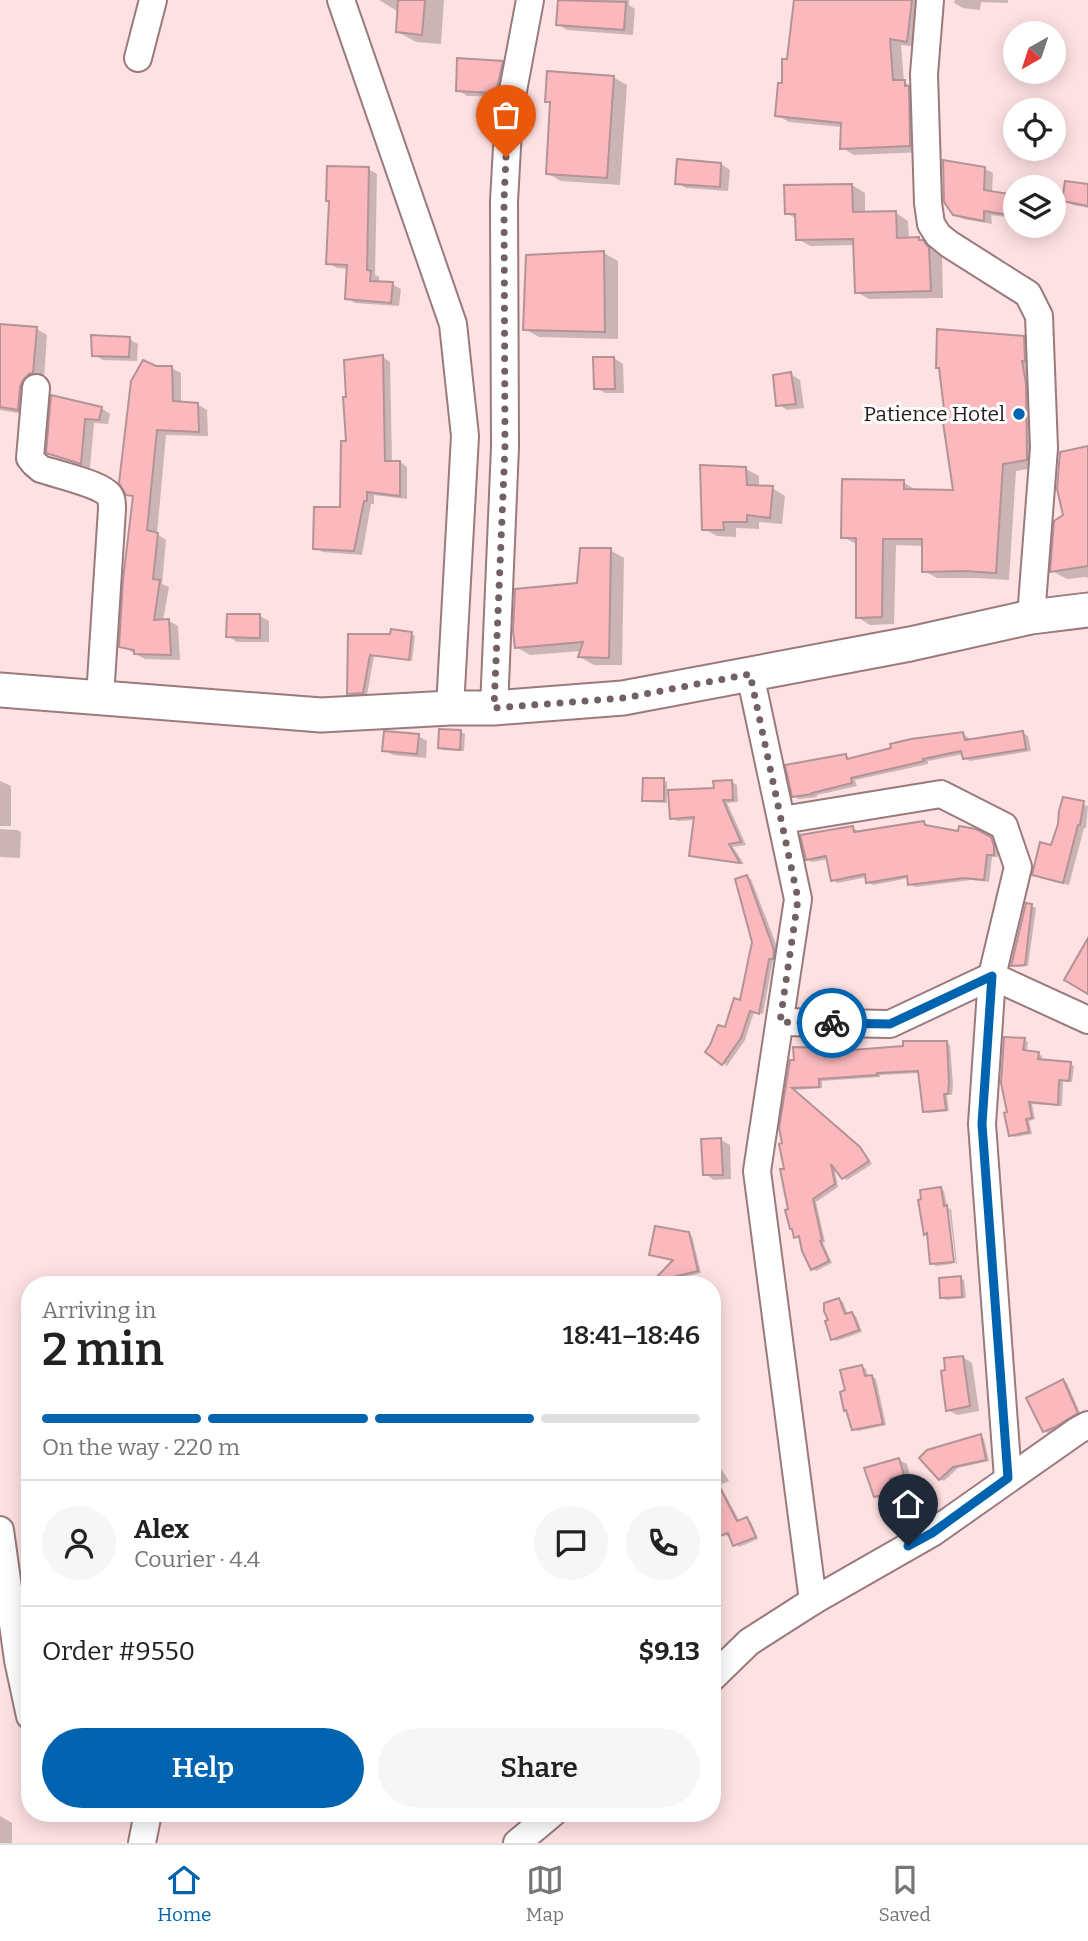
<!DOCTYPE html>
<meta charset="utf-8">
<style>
body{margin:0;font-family:Bitter,serif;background:#f6f6f6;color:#222;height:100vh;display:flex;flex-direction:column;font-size:26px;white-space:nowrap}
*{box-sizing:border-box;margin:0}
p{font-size:23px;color:#767676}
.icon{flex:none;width:38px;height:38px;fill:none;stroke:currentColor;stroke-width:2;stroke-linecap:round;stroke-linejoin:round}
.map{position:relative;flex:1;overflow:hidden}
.details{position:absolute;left:21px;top:1276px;width:700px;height:546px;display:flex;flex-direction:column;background:#fff;border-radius:28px;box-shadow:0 4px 18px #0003}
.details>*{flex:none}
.needle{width:46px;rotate:219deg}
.fabs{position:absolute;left:1003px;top:21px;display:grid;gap:14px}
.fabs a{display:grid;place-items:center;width:63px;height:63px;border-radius:50%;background:#fff;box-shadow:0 4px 18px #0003;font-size:35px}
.pin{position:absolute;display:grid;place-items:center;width:60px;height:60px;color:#fff;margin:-72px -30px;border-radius:50% 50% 50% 0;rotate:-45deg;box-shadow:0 0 7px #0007}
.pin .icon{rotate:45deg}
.courier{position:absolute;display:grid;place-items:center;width:70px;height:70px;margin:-35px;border:5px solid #0063b0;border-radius:50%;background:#fff;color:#222;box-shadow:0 2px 9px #0007}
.summary em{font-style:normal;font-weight:600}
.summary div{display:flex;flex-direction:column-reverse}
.summary{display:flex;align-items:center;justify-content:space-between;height:119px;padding:0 21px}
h1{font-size:46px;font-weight:600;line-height:52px}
.bar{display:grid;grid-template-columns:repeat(4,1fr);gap:10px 7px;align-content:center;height:84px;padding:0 21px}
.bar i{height:9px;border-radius:5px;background:#e0e0e0}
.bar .current{background:#0063b0}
.bar p{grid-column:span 4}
.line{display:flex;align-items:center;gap:18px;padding:0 21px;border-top:2px solid #e0e0e0}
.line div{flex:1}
.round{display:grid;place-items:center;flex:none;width:74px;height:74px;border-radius:37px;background:#f6f6f6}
.primary-button{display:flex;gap:14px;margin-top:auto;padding:14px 21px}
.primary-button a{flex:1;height:80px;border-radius:42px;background:#0063b0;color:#fff;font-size:28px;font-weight:600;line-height:80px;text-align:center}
.primary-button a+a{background:#f6f6f6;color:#222}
.tab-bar{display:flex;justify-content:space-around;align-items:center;height:98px;border-top:2px solid #e0e0e0;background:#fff;font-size:19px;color:#767676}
.tab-bar a{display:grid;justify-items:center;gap:4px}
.tab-bar .current{color:#0063b0}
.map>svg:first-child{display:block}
</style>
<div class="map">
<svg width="1088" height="1843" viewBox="0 0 1088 1843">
<rect width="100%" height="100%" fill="#fee1e3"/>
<g fill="#0003">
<polygon points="379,0 444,0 441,44 416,42 398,32 397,11"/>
<polygon points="559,0 629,0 629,5 635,9 633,35 567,30 558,24"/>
<polygon points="796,0 925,0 919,47 901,45 904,82 916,89 922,152 854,155 842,148 842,127 789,122 777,115 789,60"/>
<polygon points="955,0 1008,0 1008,3 981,2 980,10 963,8 954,3"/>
<polygon points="502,62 511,67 505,97 467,96 458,90"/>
<polygon points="613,77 627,85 620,185 561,181 547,173 552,104 546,101"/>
<polygon points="721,164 730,170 728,191 686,188 677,183"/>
<polygon points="368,169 377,174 375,275 379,277 379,283 392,284 401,289 399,306 355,303 347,298 348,269 337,268 328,263"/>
<polygon points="985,169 993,173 992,193 1015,197 1015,218 991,215 992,224 963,219 955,214"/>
<polygon points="852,185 865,193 865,214 896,213 908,221 909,239 919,239 936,250 942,257 943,298 869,299 857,292 855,245 810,246 798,239 797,219 786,213"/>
<polygon points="1088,186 1088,208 1073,205 1064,200"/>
<polygon points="604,253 618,261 618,339 539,337 525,329"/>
<polygon points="0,326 37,329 47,335 44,378 29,415 0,410"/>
<polygon points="1023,338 1037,345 1040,467 1016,471 1009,580 977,578 937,578 924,571 923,546 896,545 894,624 870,625 857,617 856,544 843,537 903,482 916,490 955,492"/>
<polygon points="129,339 138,344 137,361 103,360 94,355"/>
<polygon points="383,357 390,362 392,463 400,462 407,467 407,499 374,495 374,504 371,504 362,555 323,552 315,548 342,508 348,442"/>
<polygon points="614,358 623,364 624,393 605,393 596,388"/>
<polygon points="156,368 171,368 181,373 181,403 197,404 207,410 208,436 166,435 157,534 166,540 162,584 169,587 163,621 169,621 178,626 180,660 145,659 121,646 135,498 127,494"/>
<polygon points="791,374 800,380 804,408 787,410 778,404"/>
<polygon points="53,397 101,408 110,414 108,424 94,423 90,468 57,457 48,452"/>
<polygon points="1088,448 1088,578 1086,577 1067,579 1052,571 1065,516"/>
<polygon points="746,469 759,476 759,487 772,488 785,496 782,524 759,522 759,529 736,528 736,537 717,536 704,529"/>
<polygon points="610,550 624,558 622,665 594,665 580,657 582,651 530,655 516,647"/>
<polygon points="260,616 269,621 269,642 237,642 228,636"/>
<polygon points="411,634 415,636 412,661 374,656 367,695 353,696 349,693 350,636"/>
<polygon points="440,731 461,732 465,734 464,751 443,750 439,747"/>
<polygon points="1023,733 1028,736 1031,751 970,761 964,758 964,754 928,761 928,764 855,780 857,786 817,795 817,797 799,799 794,796 846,756 851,760 963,734 969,738 969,741"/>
<polygon points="418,736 427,741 426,758 393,755 384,750"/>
<polygon points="663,780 667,782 667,792 715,789 732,782 737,785 738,802 727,803 746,845 733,847 744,864 696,858 691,855 696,820 677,821 672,818 670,793 667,793 667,803 648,802 644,800"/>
<polygon points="0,781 11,786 11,826 0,826"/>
<polygon points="1064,799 1088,806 1086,828 1084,828 1069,885 1040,878 1034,874 1052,847 1060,824"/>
<polygon points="923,822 929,827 960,833 975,831 996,842 999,850 998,857 992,857 989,882 971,880 915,887 910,884 909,878 873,885 868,882 867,877 838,883 832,880 829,859 812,862 807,859 853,828 858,831 859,833"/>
<polygon points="0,829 17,830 21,832 20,858 0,857"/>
<polygon points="747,877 751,879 778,949 777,960 773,960 763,1014 754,1012 745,1040 727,1066 708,1052 726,1030 741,1002 753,942"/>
<polygon points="1032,906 1036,908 1028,966 1016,967 1013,965"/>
<polygon points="1025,1040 1028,1042 1027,1052 1038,1054 1042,1056 1042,1061 1070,1064 1074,1066 1072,1082 1063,1081 1062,1106 1032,1104 1035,1119 1029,1121 1032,1134 1014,1137 1011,1135 1010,1114"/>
<polygon points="946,1043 950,1045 953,1085 952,1095 947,1095 949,1111 929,1113 925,1111 920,1073 880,1075 880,1077 822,1081 822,1088 792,1090 863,1151 872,1164 847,1180 844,1178 834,1165 838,1187 816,1202 825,1242 823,1243 832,1263 816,1271 812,1268 800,1239 796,1236 790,1211 786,1170 784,1144 791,1062 826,1049 830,1052"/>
<polygon points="721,1140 730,1145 731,1179 714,1180 705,1174"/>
<polygon points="940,1188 944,1191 947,1206 945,1206 952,1264 936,1266 932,1263 929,1235 926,1234"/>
<polygon points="949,1208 951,1209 957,1264 956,1264"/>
<polygon points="688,1234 692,1236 701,1273 657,1284 655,1282 675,1261 651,1254"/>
<polygon points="960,1278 964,1280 966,1298 946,1300 942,1297"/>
<polygon points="839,1299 843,1302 848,1315 852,1314 856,1316 862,1332 836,1341 832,1339 830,1322 824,1305"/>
<polygon points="963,1357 972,1363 979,1411 957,1415 948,1410"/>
<polygon points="862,1367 866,1369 868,1377 872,1377 876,1379 886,1425 858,1431 854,1429 848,1392"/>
<polygon points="1063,1381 1067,1383 1081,1415 1059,1429 1048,1433 1044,1431"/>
<polygon points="980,1436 984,1439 989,1461 958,1468 944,1481 940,1479"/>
<polygon points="712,1454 729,1481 720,1485 740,1522 747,1519 751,1522 758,1539 739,1547 725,1534 712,1507"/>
<polygon points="899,1460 907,1464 911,1479 898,1483 901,1496 884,1501 876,1496"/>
<polygon points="0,1816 12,1823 12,1843 0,1843"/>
</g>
<g fill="#fbb9be" stroke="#b49395" stroke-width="2">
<polygon points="398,0 425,0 422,35 396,32"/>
<polygon points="558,0 626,2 624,30 556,25"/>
<polygon points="794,0 912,0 907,42 890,39 893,80 905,80 905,86 909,86 910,146 840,149 841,123 775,116 778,83 782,83 782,59 787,59"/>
<polygon points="457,58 503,61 496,93 456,91"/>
<polygon points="547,71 614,76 607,178 546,174 550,102 545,102"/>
<polygon points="677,159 721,163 720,187 675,184"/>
<polygon points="943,160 985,167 984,190 1015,195 1015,216 984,211 984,221 953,215 944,202"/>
<polygon points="327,166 369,167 367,270 371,271 370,281 393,282 391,303 345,299 347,265 326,264 329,201 326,201"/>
<polygon points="1065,181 1088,184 1088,206 1062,201"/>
<polygon points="852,184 853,212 896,211 897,238 919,237 919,240 923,240 929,248 931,291 855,293 853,239 796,240 795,214 785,214 784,185"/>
<polygon points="604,251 605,332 523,330 526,255"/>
<polygon points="0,324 37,327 33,373 29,374 23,380 20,387 18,410 0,407"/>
<polygon points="937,329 1024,336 1025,361 1022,361 1026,383 1027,460 1003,464 996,573 963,571 922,572 922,539 883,539 882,617 856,618 856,538 841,538 842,479 904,480 904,489 953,490 941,409 944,409 939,368 936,368"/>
<polygon points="91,335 130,337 129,357 92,356"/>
<polygon points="383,355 385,461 400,461 400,496 367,492 367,501 364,501 354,551 313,549 314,507 340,507 341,441 346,441 343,397 346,397 344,360"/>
<polygon points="593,357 614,357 615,389 594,389"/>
<polygon points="143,360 156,366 172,366 173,401 198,403 199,432 157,430 147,530 158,533 153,579 160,580 154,620 169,619 171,655 134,654 134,650 119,647 123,580 133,496 126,495 119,483 131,381"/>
<polygon points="791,372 796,404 776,406 773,375"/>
<polygon points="51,395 102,407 99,420 85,419 81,464 46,453"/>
<polygon points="1088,446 1088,566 1050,572 1054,521 1063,515 1057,489 1060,452"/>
<polygon points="700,465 746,467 747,485 773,486 770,518 747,515 747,522 723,522 724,530 702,530"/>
<polygon points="580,548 611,548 609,658 578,657 583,642 515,648 513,631 515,589 577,583"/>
<polygon points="227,614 260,614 260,638 226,637"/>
<polygon points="391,629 412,632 409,660 370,655 363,693 347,694 348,634 390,634"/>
<polygon points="439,729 461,730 460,750 438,748"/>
<polygon points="384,731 419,734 417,754 382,751"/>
<polygon points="1023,731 1026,749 963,759 961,751 923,759 924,761 851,778 852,783 812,793 812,794 792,797 785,765 846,754 847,759 891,748 890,744 911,739 963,732 965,740"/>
<polygon points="643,778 664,778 664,801 642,801"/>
<polygon points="732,780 733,800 723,800 741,842 729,844 740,863 689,856 694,817 670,819 668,790 714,788 713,781"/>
<polygon points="1063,797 1084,801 1080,825 1078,825 1063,883 1032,875 1040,842 1051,845 1058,824 1059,811"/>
<polygon points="924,821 925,825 958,831 959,826 976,829 991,837 994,846 994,855 987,855 984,880 964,878 908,885 907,876 866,883 865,874 831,881 826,856 806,860 800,835 853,826 854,832"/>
<polygon points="747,875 774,950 773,959 769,959 759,1014 750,1011 741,1038 722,1065 705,1052 710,1045 718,1025 725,1027 734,998 740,1000 752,942 735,879"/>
<polygon points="1026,903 1032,904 1025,965 1011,966"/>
<polygon points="1088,938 1088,994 1064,980"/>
<polygon points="1004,1037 1025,1038 1023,1050 1039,1052 1038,1059 1071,1062 1069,1081 1059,1080 1058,1105 1029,1102 1032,1118 1026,1119 1029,1132 1009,1136 1004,1113 1007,1112 1001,1083"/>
<polygon points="903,1041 947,1041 949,1082 948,1094 944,1094 946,1110 923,1112 918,1071 877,1073 877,1075 819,1079 819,1087 792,1088 860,1147 869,1161 842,1179 831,1164 835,1184 813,1199 822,1240 820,1241 829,1261 811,1270 802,1251 799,1236 794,1238 792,1229 790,1229 785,1210 788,1209 780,1169 784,1169 779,1144 782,1143 779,1128 790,1060 794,1060 793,1047 826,1048 826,1052 903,1046"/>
<polygon points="721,1138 723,1175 703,1175 701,1139"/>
<polygon points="941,1187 944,1206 947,1205 954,1262 930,1264 927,1233 924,1235 918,1200 921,1199 920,1190"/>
<polygon points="655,1226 689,1232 698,1271 652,1282 673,1260 649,1255"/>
<polygon points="961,1276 962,1297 940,1298 939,1278"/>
<polygon points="839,1298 845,1314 852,1312 859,1330 831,1340 825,1321 828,1320 824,1311 824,1303"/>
<polygon points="963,1356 970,1406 946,1411 941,1371 945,1370 944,1358"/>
<polygon points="862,1365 865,1376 872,1375 883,1424 852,1430 846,1410 844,1411 840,1392 845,1390 840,1370"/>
<polygon points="1063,1379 1078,1413 1055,1427 1043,1432 1026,1398"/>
<polygon points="981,1434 986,1460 953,1467 939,1480 919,1458 927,1450"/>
<polygon points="899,1458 904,1475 890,1479 894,1492 874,1497 864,1468"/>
<polygon points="712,1472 737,1521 747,1517 756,1537 733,1546 728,1533 712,1539"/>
</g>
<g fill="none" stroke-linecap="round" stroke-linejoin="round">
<g stroke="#9a7a7c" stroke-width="30">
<g id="minor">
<polyline points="341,0 453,324 465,436 450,708"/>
<polyline points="930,0 924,74 928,203 931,224 938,235 949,244 1028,294 1039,316 1044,448 1031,617"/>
<polyline points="138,58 153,0"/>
<path d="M36,388L30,458L34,463L41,469C56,474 96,483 107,493C112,497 112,503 112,509L100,697"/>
<polyline points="750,674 798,899 757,1171 813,1601"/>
<polyline points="494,708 505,447 504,201 509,112 530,0"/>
<polyline points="782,820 941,794 1004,826 1018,867 992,976 982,1124 1008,1478"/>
<polyline points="992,976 1088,1020"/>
<polyline points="780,1022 890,1024 992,976"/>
<polyline points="0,1530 18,1660 30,1716"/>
<polyline points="712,1678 749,1642 813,1601 932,1533 1077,1431 1088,1425"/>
<polyline points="142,1843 148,1813"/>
<polyline points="517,1843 553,1813"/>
</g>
</g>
<g stroke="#9a7a7c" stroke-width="37">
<polyline id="major" points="0,690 321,715 450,708 494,708 623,698 910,644 1031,617 1088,610"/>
</g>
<use href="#minor" stroke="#fff" stroke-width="26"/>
<use href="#major" stroke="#fff" stroke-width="33"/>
</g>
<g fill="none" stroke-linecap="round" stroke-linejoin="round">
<polyline stroke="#726062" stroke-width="7" stroke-dasharray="0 12.6" points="506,157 504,201 505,447 494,708 624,698 750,674 798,899 780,1022 832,1023"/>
<polyline stroke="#0063b0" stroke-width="9" points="832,1023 890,1024 992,976 982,1124 1008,1478 932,1533 908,1546"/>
</g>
<circle fill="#0063b0" stroke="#fff" stroke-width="2.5" cx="1019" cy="414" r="7"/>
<g text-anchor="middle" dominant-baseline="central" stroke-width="6" stroke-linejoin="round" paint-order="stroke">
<g font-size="21" fill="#271b1c" stroke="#fff" text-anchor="end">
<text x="1005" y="414">Patience Hotel</text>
</g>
</g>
</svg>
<div class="fabs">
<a><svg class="needle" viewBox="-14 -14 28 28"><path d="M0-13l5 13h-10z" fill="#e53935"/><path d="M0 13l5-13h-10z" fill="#767676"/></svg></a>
<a><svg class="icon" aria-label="locate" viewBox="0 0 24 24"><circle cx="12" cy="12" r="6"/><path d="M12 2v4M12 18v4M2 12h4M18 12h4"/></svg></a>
<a><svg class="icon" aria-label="layers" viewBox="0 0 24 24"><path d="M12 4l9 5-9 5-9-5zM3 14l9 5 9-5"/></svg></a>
</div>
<div class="pin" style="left:506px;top:157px;background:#ea580c"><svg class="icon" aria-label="bag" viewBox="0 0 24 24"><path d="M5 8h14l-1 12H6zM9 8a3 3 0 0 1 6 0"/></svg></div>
<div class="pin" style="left:908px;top:1546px;background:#1f2937"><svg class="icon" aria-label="home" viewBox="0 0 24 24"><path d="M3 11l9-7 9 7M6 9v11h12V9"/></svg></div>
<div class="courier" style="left:832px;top:1023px"><svg class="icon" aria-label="bike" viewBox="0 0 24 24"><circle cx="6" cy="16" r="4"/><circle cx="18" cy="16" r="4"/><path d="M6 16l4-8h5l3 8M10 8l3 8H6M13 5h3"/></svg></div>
<section class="details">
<div class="summary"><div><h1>2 min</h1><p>Arriving in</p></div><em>18:41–18:46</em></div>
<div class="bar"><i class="current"></i><i class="current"></i><i class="current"></i><i></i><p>On the way · 220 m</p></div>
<div class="line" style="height:126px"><a class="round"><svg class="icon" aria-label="person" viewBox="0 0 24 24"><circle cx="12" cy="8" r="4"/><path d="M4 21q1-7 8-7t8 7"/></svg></a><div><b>Alex</b><p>Courier · 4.4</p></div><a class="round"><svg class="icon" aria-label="chat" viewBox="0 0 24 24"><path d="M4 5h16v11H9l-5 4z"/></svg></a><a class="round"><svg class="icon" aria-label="phone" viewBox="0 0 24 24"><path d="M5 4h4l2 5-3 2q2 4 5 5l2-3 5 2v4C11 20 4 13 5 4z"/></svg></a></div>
<div class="line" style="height:91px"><div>Order #9550</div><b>$9.13</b></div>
<div class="primary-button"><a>Help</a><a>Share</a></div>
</section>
</div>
<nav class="tab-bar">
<a class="current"><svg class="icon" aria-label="home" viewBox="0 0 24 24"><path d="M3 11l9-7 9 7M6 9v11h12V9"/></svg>Home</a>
<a><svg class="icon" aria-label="map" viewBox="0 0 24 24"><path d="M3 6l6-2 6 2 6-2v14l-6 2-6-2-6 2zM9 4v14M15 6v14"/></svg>Map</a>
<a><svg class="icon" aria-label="saved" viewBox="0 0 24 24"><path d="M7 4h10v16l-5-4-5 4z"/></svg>Saved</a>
</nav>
